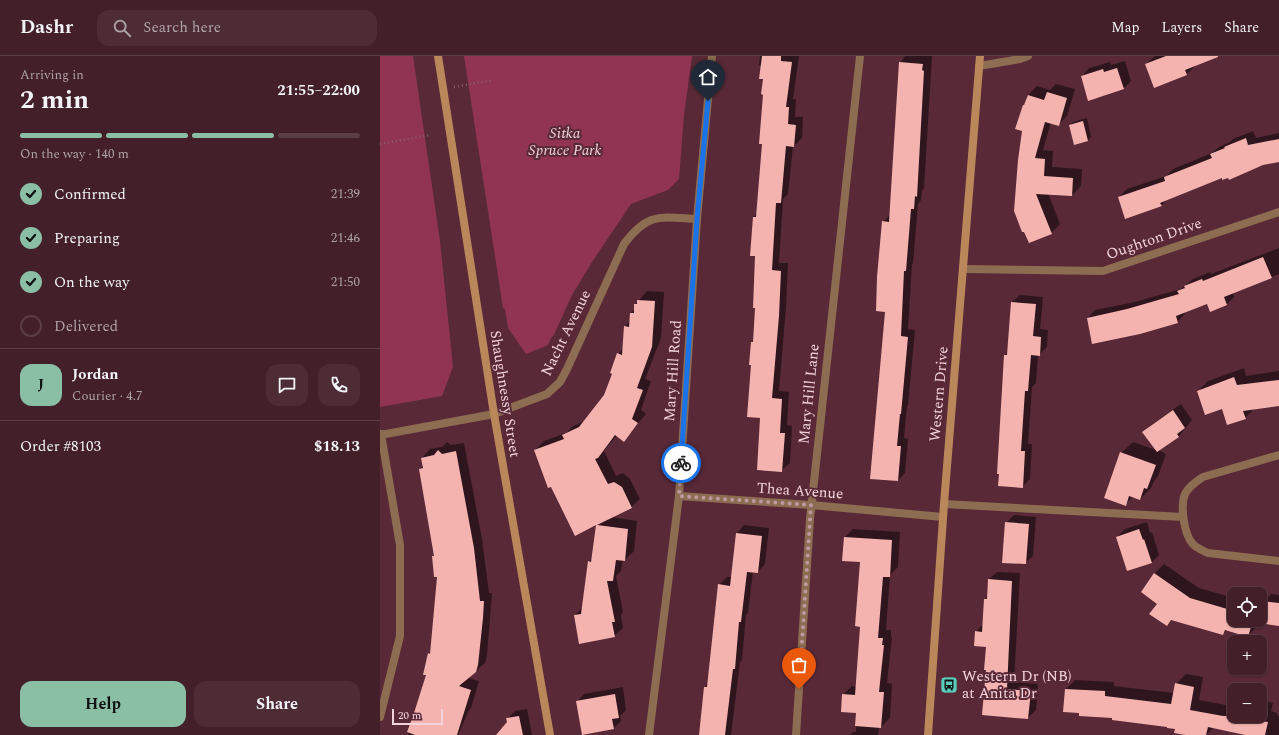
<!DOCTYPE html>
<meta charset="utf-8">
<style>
body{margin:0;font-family:Spectral,serif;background:#4d2c35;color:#f1f3f6;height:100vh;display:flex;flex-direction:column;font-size:15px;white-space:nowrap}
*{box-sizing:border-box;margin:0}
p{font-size:13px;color:#afa2a8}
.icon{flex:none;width:22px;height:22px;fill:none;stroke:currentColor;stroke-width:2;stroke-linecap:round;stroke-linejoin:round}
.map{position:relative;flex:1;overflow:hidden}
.side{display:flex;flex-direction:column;background:#431f29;width:380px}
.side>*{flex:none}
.buttons{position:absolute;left:847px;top:531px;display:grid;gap:8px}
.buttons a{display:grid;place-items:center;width:40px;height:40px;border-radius:8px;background:#431f29;box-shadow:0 1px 3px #0004,0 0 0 1px #5b3d46;font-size:20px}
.scale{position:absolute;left:12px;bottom:10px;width:51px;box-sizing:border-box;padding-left:4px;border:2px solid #f4d4dc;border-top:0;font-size:11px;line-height:14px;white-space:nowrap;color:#f4d4dc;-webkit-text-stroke:3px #592937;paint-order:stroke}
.pin{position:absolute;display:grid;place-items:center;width:34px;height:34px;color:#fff;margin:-41px -17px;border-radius:50% 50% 50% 0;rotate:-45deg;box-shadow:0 0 4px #0007}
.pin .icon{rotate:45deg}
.courier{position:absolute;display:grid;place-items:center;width:40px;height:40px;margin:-20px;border:3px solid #1a73e8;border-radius:50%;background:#fff;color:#222;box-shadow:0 1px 5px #0007}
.summary em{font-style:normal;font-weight:700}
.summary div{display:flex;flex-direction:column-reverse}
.summary{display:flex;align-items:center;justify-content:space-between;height:68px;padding:0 20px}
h1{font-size:26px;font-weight:700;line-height:30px}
.bar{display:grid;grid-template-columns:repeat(4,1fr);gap:6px 4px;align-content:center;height:48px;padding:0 20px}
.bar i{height:5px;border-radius:3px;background:#5b3d46}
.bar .on{background:#8abfa5}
.bar p{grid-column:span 4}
.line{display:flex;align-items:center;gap:10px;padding:0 20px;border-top:1px solid #5b3d46}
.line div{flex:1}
.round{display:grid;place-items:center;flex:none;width:42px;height:42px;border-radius:12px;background:#4d2c35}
ol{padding:0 20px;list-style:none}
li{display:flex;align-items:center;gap:12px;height:44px}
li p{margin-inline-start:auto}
li .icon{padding:4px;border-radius:50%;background:#8abfa5;color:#111;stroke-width:4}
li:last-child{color:#afa2a8}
li i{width:22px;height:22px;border:2px solid #5b3d46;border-radius:50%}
.button{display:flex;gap:8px;margin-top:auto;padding:8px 20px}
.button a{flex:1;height:46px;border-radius:12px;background:#8abfa5;color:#111;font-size:16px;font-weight:700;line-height:46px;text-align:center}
.button a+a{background:#4d2c35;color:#f1f3f6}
header{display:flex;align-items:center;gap:24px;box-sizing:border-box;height:56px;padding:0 20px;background:#431f29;border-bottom:1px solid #5b3d46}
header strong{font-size:19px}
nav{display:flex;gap:22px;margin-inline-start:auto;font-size:14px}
.search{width:280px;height:36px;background:#4d2c35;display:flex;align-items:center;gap:10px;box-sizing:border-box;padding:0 14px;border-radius:12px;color:#afa2a8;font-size:15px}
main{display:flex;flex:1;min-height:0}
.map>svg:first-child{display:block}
</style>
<header>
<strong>Dashr</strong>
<div class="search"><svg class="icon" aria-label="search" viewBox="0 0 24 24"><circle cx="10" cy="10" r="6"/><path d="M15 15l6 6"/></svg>Search here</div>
<nav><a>Map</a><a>Layers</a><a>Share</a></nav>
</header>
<main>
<section class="side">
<div class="summary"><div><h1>2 min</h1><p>Arriving in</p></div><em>21:55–22:00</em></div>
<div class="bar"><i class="on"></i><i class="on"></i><i class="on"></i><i></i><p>On the way · 140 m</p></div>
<ol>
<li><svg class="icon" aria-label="check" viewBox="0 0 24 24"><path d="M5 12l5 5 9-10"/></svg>Confirmed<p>21:39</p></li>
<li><svg class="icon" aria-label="check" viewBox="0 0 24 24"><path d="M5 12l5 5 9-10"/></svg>Preparing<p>21:46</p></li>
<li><svg class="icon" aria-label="check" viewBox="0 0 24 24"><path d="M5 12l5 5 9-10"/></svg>On the way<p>21:50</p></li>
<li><i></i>Delivered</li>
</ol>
<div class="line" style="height:72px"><b class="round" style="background:#8abfa5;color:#111">J</b><div><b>Jordan</b><p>Courier · 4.7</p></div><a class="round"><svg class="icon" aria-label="chat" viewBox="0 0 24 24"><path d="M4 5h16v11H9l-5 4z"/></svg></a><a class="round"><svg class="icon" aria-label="phone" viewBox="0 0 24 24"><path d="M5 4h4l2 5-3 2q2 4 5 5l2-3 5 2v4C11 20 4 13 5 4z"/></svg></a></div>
<div class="line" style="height:52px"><div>Order #8103</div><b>$18.13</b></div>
<div class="button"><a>Help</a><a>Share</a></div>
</section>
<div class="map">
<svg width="899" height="679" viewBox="0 0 899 679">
<rect width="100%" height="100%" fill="#592937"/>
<g fill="#913454">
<polygon points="0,0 33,0 60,185 73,311 62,340 0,351"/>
<polygon points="84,0 312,0 304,59 299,123 288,134 251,148 212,206 192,239 173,281 172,280 168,289 146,298 128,272 125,253 123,252"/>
</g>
<g fill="#0007">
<polygon points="380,0 419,0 413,43 416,43 415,61 423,61 422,82 414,90 413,90 408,138 403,143 399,207 408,207 406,251 399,335 409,336 407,369 412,370 410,407 402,414 381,361 372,308 372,286 374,284 376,251 376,199 373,161 377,158 383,88 384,22 382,9 379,9"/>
<polygon points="525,0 552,0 544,132 542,134 541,144 538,148 533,207 532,208 528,273 535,274 528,349 527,351 524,382 528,383 525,417 518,424 506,255 503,166 511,158 520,7"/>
<polygon points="775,0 838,0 813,10 814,11 806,19 766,8"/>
<polygon points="745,5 751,25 744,32 702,20 709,12 730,6 731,9"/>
<polygon points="676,28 695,33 687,60 678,69 671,66 663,94 673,95 672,111 702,113 701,130 692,139 668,137 680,168 671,177 649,185 643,74 644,49 646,46 648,39 657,30 670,34"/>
<polygon points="707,62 711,81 708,84 694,88 690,69 693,66"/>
<polygon points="873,75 876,82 899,77 899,105 883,109 848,121 842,121 788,142 781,150 739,141 747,133 786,120 793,113 832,97 839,91 850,86 853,83"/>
<polygon points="899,192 899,218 853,237 854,241 847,248 828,247 804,256 805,258 797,266 708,262 715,254 755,246 801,233 813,223 830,216 831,218"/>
<polygon points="267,235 284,236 281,282 265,323 271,325 261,354 266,358 244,384 237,379 224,395 236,420 243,417 250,423 260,443 251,451 231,461 257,465 254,495 245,504 243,503 241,515 236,520 243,556 241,559 243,572 234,580 195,559 203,551 209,506 212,502 217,468 155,394 164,385 186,377 192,371 206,364 225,339 234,317 238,298 244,292 245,271 250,265 251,257 255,253 255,249"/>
<polygon points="640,239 663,241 660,273 668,274 667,291 659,299 658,299 656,327 652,331 648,388 652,388 650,423 642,431 625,299 628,296 632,246"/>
<polygon points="864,312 866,320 899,315 899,349 875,352 865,362 842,352 818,335 828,325"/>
<polygon points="801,348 812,364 799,380 778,394 786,398 778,420 774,425 771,432 760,443 753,441 745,448 741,397 753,386 776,394 764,376 771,369"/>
<polygon points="67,386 71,389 84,387 102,483 109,537 112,537 107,600 105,607 88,622 99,625 91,652 89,654 78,679 28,679 47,619 49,598 52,595 59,520 53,500 55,498 40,413 43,410 42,402 50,393 62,391"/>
<polygon points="634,459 656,461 653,500 645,507 626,467"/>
<polygon points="767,466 770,477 772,476 779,499 771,507 737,481 745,473"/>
<polygon points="364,469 389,472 385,508 378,516 373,515 368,557 366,559 362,604 360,606 351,679 319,679 325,631 328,628 339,529 347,521 352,521 357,477"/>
<polygon points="473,473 520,476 518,511 510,519 506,574 511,574 511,581 512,581 507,627 512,628 510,662 501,671 499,671 498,679 470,679 473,676 476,676 477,656 463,639 472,630 476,631 481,570 481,505 465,481"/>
<polygon points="784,508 819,532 854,542 854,564 879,564 877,570 868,580 847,574 843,578 793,563 787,569 778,547 774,518"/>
<polygon points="617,516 640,517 634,626 658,628 656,654 648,662 607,613 607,590 596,576 603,568 605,543 608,540 609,523"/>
<polygon points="891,538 899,539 899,569 880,561 880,550 883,551 884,545"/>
<polygon points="806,618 823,621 819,644 846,649 854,641 854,660 880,660 880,644 893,647 891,655 897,657 897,659 899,660 899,679 865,679 834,671 826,679 811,679 796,672 700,656 685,634 695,624 734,626 734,630 794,637 796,628"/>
<polygon points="243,631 246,654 240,660 241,665 234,672 197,646 204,638"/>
<polygon points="147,653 152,679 118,679 128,667 127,663 135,655"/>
</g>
<g fill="#f5b3b0">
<polygon points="382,0 401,0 401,5 412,6 406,51 409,51 408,68 416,69 414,91 406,90 401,147 396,147 392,214 401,215 399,260 392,342 402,343 400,377 405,377 402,416 377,414 380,362 367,361 371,309 369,309 371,286 373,286 375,252 373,252 375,200 370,200 373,161 376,161 382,88 379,88 383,39 381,38 383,23 379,23"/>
<polygon points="786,0 838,0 838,1 805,14 807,19 774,32 765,8"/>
<polygon points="519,6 543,8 542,14 544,15 537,141 535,140 534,153 531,153 526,215 524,215 521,280 528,281 521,358 520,358 517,390 521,390 518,425 490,423 505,256 496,255 497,221 502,165 509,166"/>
<polygon points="737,12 744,33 708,45 701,20 723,13 724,16"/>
<polygon points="667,36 687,42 679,70 665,66 655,102 665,103 664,120 693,122 692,140 656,138 672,178 649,187 644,176 642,176 634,155 638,104 642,75 635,73 643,49 644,49 648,39 664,44"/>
<polygon points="703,65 708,85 694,89 689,69"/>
<polygon points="866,82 868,89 899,83 899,106 883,109 849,124 848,122 842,124 842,122 780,147 782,150 745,163 738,141 785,125 784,121 832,102 830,98 845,92 844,91"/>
<polygon points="883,201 892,222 844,241 847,249 830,256 827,248 796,260 798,267 760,278 712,288 707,262 747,253 799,238 797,235 805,232 804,230 822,223 823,225"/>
<polygon points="257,244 275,245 272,291 257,332 263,334 252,363 258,367 244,386 235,379 218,402 215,403 228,428 234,426 242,431 252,452 217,469 248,473 245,505 236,504 233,525 227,525 235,566 232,566 235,581 199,588 194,559 201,558 208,505 211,506 216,469 195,480 171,431 168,432 154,394 184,383 182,379 199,371 224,339 232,318 230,317 237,297 242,299 244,270 249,271 250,257 254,257 254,248 257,248"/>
<polygon points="631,246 656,248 653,280 661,281 660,300 651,299 648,335 645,335 641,395 645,395 643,432 618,430 619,418 617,418 624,299 627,299"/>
<polygon points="854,321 857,329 899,324 899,350 863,355 866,363 847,369 842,353 825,359 817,335"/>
<polygon points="793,354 805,372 797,378 799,381 777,396 762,376"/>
<polygon points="58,394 62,398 76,395 94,492 100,545 104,545 103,562 98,609 96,616 79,630 91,634 77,679 35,679 27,676 34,657 46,619 43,619 48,597 50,598 57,521 54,521 52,500 54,500 39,413 43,412 41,402 54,399"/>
<polygon points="740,396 776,409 767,433 764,432 760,444 749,440 746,450 724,442"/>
<polygon points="625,466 649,468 646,508 622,507"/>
<polygon points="759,473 763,484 764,483 772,507 747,515 736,481"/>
<polygon points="356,477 382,480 378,517 367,516 361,566 359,566 355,613 353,613 345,679 319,679 324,631 327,631 338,528 350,530"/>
<polygon points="464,481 512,484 510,521 503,521 498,582 503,582 502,589 504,589 499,636 504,636 501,672 475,670 476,657 461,656 462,638 475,639 480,571 475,570 480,506 462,505"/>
<polygon points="774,517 810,542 854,555 854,564 873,564 868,581 845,574 843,579 791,564 787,570 769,558 777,548 761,536"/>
<polygon points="608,523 632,525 627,633 651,635 648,663 602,659 606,614 604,614 606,591 594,590 595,575 602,576 604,543 607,543"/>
<polygon points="883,545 899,547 899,570 879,567"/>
<polygon points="795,627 814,631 810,654 843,660 882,660 881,665 888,666 885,679 865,679 828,671 826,679 805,679 794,677 795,673 787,672 787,671 732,664 732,662 699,660 699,657 683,656 685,633 725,635 725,640 791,648"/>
<polygon points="235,638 239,662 232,663 234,673 202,679 196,645"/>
<polygon points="139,660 143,679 116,679 127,666 126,662"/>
</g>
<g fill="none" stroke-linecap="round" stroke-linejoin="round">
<g stroke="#8a5f6b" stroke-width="2.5" stroke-dasharray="1 3" stroke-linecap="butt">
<polyline points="74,31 113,24"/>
<polyline points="0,88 50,79"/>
</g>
<g stroke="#8d6d51" stroke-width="8">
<polyline points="564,448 803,461"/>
<polyline points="416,679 430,463 480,0"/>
</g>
<g stroke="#8d6d51" stroke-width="8">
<polyline points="599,10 640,3 648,0"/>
<polyline points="583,213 723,215 899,156"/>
<path d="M0,379L114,358L167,338L180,326L187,313L244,188C268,156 280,161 317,163"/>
<path d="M899,399L823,421C817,425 809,430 805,438C800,450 804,477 812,487C816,492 822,494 828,497L899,505"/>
<polyline points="299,440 431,449 563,461"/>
<polyline points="0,661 20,580 20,489 1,378"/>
<polyline points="269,679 299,440 317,163 332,0"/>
</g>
<g stroke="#ba875a" stroke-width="8">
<polyline points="58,0 114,358 170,679"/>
<polyline points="548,679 564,448 600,0"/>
</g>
</g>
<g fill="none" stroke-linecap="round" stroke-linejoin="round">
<polyline stroke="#be98a2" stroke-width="4" stroke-dasharray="0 7.2" points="301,407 299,440 431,449 419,633"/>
<polyline stroke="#1a73e8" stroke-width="5" points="301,407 317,163 328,45"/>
</g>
<defs>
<g id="bus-square" transform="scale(0.9)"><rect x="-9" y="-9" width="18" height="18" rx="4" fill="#5acebd" stroke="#592937"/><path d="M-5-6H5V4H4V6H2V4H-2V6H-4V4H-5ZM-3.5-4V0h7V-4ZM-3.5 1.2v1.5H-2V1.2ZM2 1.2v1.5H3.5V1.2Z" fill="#111"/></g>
</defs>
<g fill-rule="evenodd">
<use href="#bus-square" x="569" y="629"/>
</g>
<g text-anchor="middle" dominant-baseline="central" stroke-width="4" stroke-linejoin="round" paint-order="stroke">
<g font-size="15" font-style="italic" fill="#efd3da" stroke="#592937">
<text x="185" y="77">Sitka<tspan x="185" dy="17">Spruce Park</tspan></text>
</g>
<g font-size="15" fill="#f4d4dc" stroke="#592937">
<text transform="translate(774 183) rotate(-19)">Oughton Drive</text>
<text transform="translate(186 277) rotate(-64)">Nacht Avenue</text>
<text transform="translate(293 315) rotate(-86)">Mary Hill Road</text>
<text transform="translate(125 338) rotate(81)">Shaughnessy Street</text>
<text transform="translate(429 338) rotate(-84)">Mary Hill Lane</text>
<text transform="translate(559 338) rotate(-85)">Western Drive</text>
<text transform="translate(420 435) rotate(4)">Thea Avenue</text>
</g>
<g font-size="15" fill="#f4d4dc" stroke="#592937" text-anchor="start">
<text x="582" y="620">Western Dr (NB)<tspan x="582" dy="17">at Anita Dr</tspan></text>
</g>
</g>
</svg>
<div class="buttons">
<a><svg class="icon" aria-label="locate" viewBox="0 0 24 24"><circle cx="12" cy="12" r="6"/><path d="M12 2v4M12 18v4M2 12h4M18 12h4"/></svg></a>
<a>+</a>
<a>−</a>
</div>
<div class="scale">20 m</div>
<div class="pin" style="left:419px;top:633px;background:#ea580c"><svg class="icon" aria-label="bag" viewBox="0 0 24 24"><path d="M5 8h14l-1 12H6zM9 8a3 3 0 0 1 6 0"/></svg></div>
<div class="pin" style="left:328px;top:45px;background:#1f2937"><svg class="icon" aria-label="home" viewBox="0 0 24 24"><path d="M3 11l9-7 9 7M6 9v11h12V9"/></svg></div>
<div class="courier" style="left:301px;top:407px"><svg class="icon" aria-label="bike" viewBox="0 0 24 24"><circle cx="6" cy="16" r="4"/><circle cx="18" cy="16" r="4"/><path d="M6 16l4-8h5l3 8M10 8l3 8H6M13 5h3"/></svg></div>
</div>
</main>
